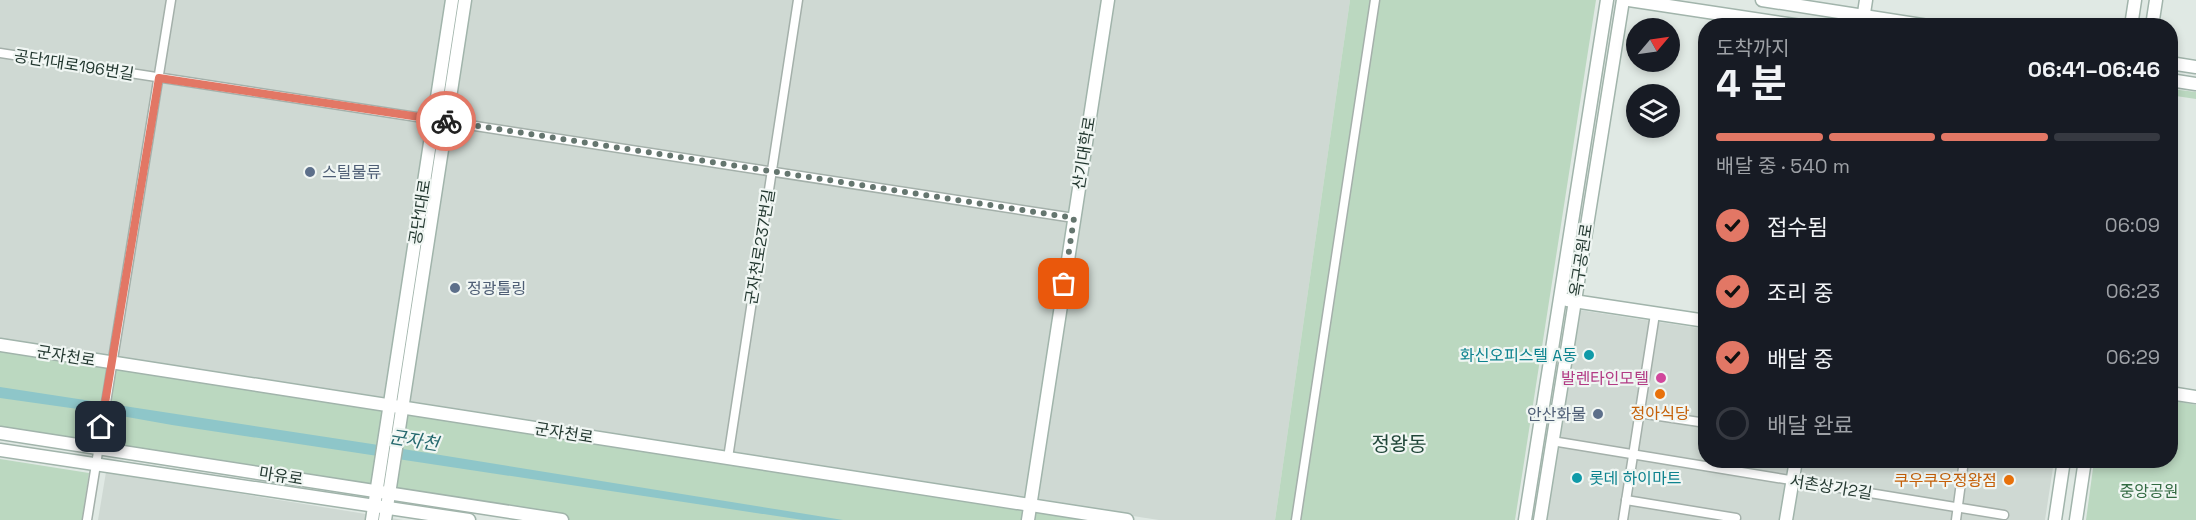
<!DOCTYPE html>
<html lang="ko">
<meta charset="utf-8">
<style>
body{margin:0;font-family:"Space Grotesk","Noto Sans KR",sans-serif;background:#20242c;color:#f1f3f6;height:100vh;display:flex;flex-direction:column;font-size:22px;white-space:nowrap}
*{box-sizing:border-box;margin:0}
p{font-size:20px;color:#9ea1a6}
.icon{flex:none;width:33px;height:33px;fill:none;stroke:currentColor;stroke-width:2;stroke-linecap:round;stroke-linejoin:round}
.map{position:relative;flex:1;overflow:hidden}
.side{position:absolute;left:1698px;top:18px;width:480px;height:450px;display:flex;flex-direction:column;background:#171b24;border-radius:24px;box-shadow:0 3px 9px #0003}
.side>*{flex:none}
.needle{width:39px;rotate:61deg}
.controls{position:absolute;left:1626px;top:18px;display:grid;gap:12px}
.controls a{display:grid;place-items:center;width:54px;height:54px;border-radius:50%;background:#171b24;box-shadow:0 3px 9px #0003;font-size:30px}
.pin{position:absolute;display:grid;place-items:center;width:51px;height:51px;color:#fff;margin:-26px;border-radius:12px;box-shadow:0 3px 9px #0006}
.courier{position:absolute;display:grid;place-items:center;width:60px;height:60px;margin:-30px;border:4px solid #e27765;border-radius:50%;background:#fff;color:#222;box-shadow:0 2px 8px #0007}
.summary em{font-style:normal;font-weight:700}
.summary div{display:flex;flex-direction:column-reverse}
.summary{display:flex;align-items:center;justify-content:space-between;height:102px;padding:0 18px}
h1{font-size:39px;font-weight:700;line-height:45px}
.bar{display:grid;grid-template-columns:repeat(4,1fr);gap:9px 6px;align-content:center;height:72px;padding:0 18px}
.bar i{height:8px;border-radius:4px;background:#363941}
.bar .active{background:#e27765}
.bar p{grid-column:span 4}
ol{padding:0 18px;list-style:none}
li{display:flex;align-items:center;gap:18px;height:66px}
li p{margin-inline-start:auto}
li .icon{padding:6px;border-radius:50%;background:#e27765;color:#111;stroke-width:4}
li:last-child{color:#9ea1a6}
li i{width:33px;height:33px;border:3px solid #363941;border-radius:50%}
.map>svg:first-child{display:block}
</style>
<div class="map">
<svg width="2196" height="520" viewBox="0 0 2196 520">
<rect width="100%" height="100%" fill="#e0e9e4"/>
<g fill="#cfd9d3">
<polygon points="0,0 1350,0 1275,520 1159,520 0,344"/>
<polygon points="1579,310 1705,329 1706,460 2054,461 2045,520 1547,520"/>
<polygon points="106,472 403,520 98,520"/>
</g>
<g fill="#bbd8c0">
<polygon points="1350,0 1596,0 1515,520 1275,520"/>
<polygon points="2171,89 2196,92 2196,99 2176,96 2171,137"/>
<polygon points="0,345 1128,520 559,520 0,433"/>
<polygon points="2171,400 2196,405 2196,520 2086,520 2094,461 2170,460"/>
<polygon points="0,459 89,473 82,520 0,520"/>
</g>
<polygon fill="#8ec6c9" points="0,387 372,444 843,520 803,520 172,425 99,412 0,398"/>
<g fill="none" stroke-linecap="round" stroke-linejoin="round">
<g stroke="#a4b0aa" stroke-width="11">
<g id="street">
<polyline points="0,53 1074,218"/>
<polyline points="1639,413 1706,423"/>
<polyline points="1552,441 2004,515"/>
<polyline points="728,458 798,0"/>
<polyline points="1626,500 1736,518 1735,520"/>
<polyline points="87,520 171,0"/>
<polyline points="1296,520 1375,0"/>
<polyline points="1623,520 1655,314"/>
<polyline points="1956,520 1964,460"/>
</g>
</g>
<g stroke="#a1b4ab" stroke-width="15">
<g id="secondary">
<polyline points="1629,0 1801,26"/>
<polyline points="1762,0 1928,26"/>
<polyline points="1862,26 1866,0"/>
<polyline points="2131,26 2135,0"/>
<polyline points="2152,26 2156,0"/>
<polyline points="2170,63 2196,67"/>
<polyline points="2170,80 2196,84"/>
<polyline points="1567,300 1706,321"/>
<polyline points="0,345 1127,520"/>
<polyline points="2170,393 2196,397"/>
<polyline points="0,433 562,520"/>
<polyline points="0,450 469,520"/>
<polyline points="372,520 452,0"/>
<polyline points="385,520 465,0"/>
<polyline points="1028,520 1108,0"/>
<polyline points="1525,520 1607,0"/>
<polyline points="1540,520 1623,0"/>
<polyline points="1786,520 1796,460"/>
<polyline points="2055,520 2064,460"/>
<polyline points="2076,520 2085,460"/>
</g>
</g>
<use href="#street" stroke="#fff" stroke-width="8"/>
<use href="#secondary" stroke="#fff" stroke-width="12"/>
</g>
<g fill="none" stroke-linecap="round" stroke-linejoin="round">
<polyline stroke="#65766f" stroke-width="6" stroke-dasharray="0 10.8" points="446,121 1074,218 1064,284"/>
<polyline stroke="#e27765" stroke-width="8" points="101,427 159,78 446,121"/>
</g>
<g fill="#5c6f8a" stroke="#f0f6f3" stroke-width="2">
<circle cx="310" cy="172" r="6"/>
<circle cx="455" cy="288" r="6"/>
<circle cx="1598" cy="414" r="6"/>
</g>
<g fill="#0f9aa8" stroke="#f0f6f3" stroke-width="2">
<circle cx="1589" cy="355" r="6"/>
<circle cx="1577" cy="478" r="6"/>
</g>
<circle fill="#d1479c" stroke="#f0f6f3" stroke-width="2" cx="1661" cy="378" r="6"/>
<g fill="#e8710a" stroke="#f0f6f3" stroke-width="2">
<circle cx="1660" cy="394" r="6"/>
<circle cx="2009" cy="480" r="6"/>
</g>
<g text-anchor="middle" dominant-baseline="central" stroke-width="4.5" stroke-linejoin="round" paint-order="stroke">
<g font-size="16" fill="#233830" stroke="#f0f6f3">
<text transform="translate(74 65) rotate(9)">공단1대로196번길</text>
<text transform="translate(1084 153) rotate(-81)">산기대학로</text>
<text transform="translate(420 212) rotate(-81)">공단1대로</text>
<text transform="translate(760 247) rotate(-81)">군자천로237번길</text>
<text transform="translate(1581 260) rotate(-81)">옥구공원로</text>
<text transform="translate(66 356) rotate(9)">군자천로</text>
<text transform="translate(564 433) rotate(9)">군자천로</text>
<text transform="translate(281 476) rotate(9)">마유로</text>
<text transform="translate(1831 487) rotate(9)">서촌상가2길</text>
</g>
<g font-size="16" fill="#4e5e75" stroke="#f0f6f3" text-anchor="start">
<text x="322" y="172">스틸물류</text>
<text x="467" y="288">정광툴링</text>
<text x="1586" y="414" text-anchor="end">안산화물</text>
</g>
<g font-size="16" fill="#0d838f" stroke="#f0f6f3" text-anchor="end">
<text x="1577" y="355">화신오피스텔 A동</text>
<text x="1589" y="478" text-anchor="start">롯데 하이마트</text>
</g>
<g font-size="16" fill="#b23c85" stroke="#f0f6f3" text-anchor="end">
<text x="1649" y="378">발렌타인모텔</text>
</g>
<g font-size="16" fill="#c56008" stroke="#f0f6f3">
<text x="1660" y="413">정아식당</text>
<text x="1997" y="480" text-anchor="end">쿠우쿠우정왕점</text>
</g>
<g font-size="16" fill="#326a42" stroke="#f0f6f3">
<text x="2149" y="491">중앙공원</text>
</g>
<g font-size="18" font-style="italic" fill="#24686d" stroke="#f0f6f3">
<text transform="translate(414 440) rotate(9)">군자천</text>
</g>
<g font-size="20" fill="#21473a" stroke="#f0f6f3">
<text x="1399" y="444">정왕동</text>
</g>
</g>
</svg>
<div class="controls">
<a><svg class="needle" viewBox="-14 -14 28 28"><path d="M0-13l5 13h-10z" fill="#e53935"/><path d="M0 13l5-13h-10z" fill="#9ea1a6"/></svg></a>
<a><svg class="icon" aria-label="layers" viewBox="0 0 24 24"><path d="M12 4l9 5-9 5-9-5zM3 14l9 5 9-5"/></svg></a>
</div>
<div class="pin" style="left:1064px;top:284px;background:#ea580c"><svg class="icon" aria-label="bag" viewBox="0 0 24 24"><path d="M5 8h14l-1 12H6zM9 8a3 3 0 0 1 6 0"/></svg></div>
<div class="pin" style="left:101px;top:427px;background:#1f2937"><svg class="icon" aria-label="home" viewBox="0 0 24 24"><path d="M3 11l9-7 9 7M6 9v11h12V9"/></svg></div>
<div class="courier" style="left:446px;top:121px"><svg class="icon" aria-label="bike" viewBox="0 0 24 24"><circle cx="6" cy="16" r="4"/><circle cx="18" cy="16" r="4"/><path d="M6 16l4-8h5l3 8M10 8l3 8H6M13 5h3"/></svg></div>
<section class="side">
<div class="summary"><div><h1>4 분</h1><p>도착까지</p></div><em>06:41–06:46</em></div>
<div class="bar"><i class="active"></i><i class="active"></i><i class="active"></i><i></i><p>배달 중 · 540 m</p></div>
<ol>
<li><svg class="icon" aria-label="check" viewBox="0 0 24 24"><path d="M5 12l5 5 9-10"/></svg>접수됨<p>06:09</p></li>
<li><svg class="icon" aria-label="check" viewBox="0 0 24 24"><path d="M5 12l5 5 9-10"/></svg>조리 중<p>06:23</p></li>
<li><svg class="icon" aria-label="check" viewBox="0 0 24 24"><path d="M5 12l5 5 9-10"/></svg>배달 중<p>06:29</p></li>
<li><i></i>배달 완료</li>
</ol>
</section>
</div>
